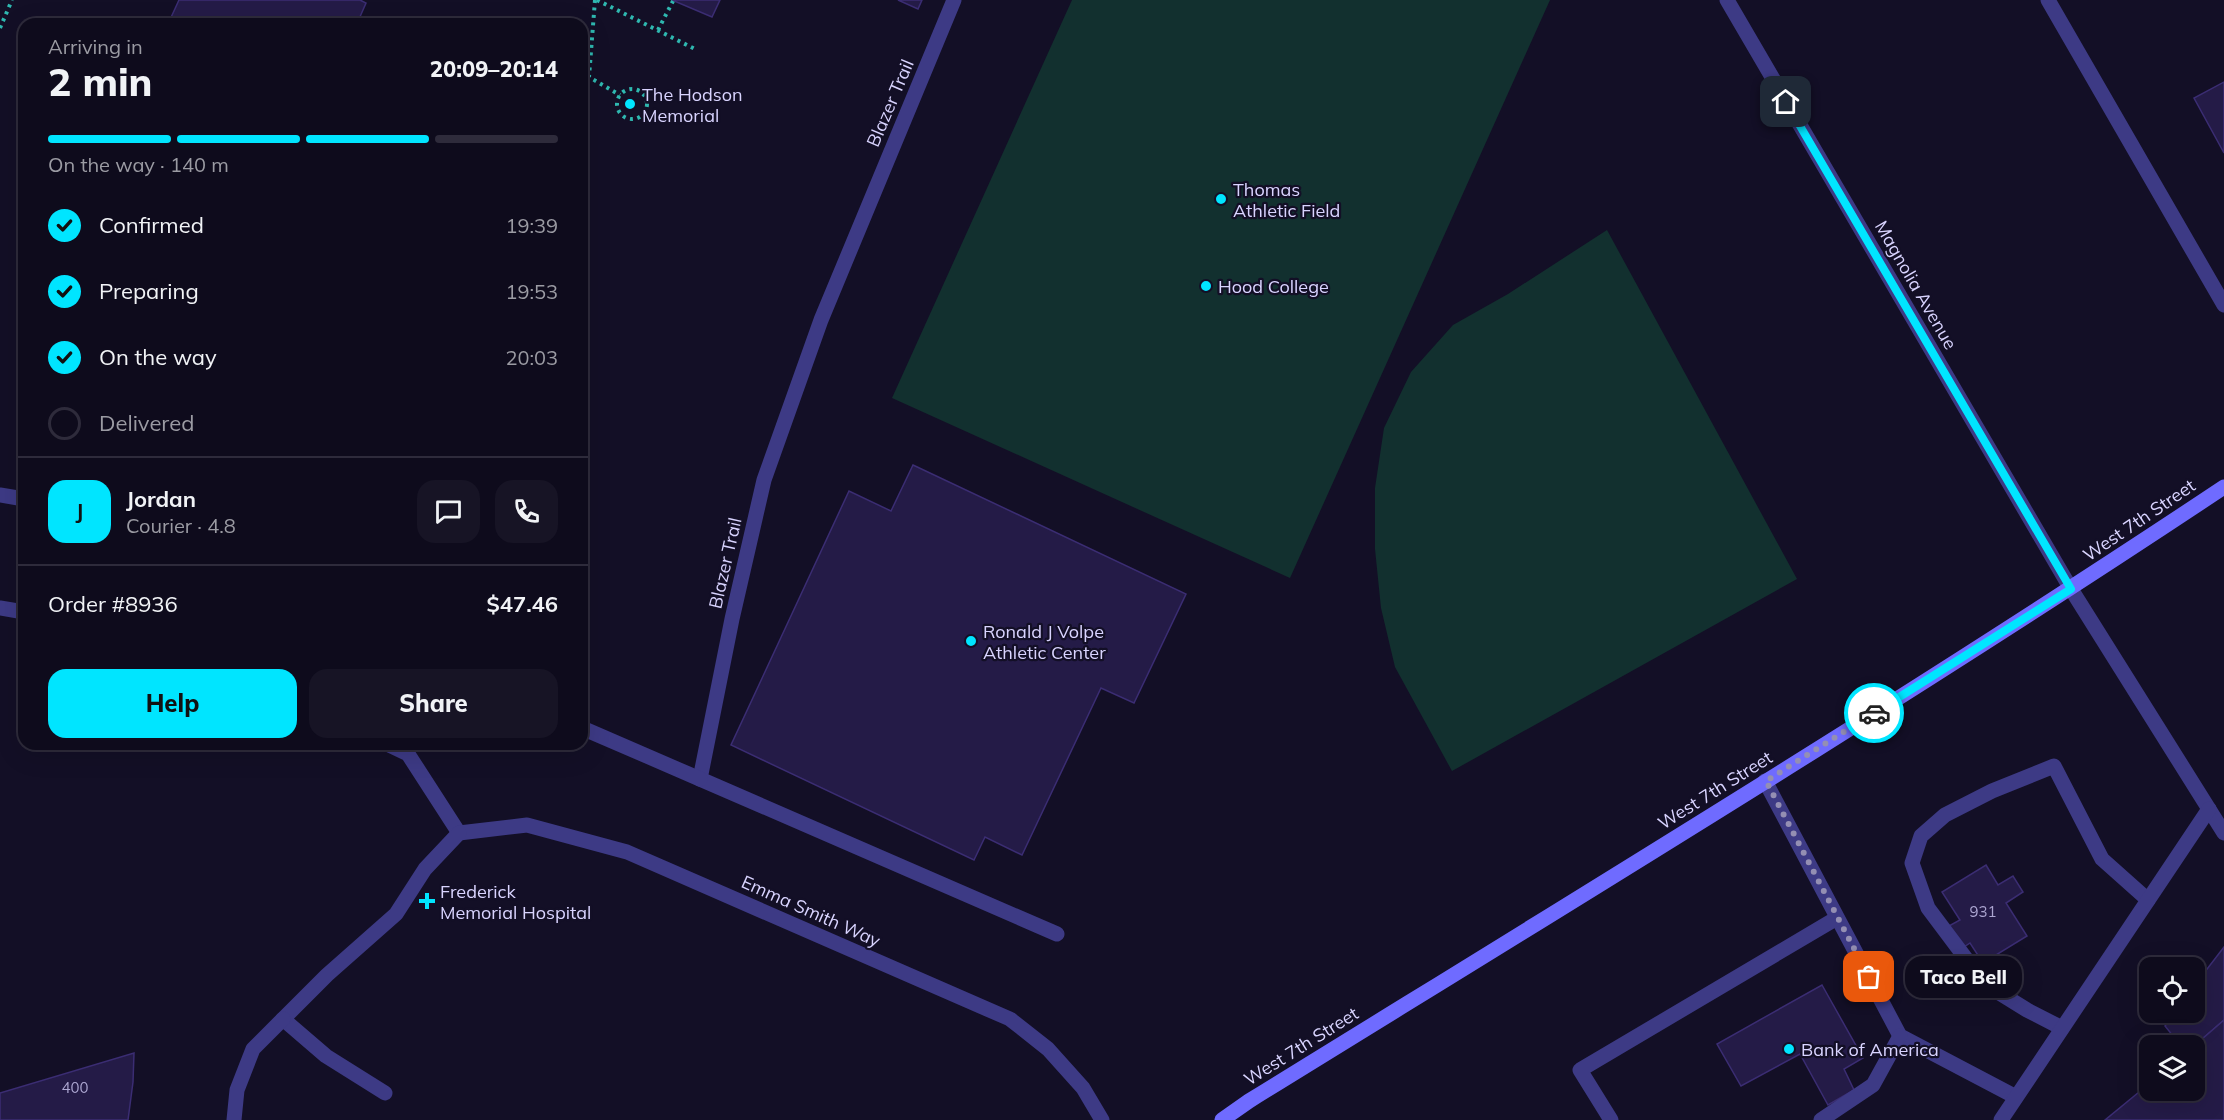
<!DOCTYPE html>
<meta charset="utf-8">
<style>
body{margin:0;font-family:Mulish,sans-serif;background:#171425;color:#f1f3f6;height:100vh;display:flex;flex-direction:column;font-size:22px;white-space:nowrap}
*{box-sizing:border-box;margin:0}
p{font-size:20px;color:#9b9ba3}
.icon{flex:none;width:33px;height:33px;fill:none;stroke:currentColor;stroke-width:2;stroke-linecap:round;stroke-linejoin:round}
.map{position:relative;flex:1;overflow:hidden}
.drawer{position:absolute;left:18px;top:18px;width:570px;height:732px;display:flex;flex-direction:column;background:#0e0b1c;border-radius:18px;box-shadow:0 6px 24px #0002,0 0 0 2px #2e2b3b}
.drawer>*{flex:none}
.controls{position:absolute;left:2139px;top:957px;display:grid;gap:12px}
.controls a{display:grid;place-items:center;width:66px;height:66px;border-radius:12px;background:#0e0b1c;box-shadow:0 6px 24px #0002,0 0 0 2px #2e2b3b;font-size:30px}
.pin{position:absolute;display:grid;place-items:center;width:51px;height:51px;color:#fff;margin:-26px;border-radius:12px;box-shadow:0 3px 9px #0006}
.courier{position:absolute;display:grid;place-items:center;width:60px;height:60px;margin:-30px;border:4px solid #00e5ff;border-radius:50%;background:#fff;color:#222;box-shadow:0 2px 8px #0007}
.bubble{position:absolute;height:42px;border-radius:18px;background:#0e0b1c;box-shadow:0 6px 24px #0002,0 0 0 2px #2e2b3b;font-size:20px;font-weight:800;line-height:42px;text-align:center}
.overview em{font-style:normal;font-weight:800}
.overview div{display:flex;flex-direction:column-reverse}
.overview{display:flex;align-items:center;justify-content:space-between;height:102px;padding:0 30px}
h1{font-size:39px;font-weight:800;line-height:45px}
.bar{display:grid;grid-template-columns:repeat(4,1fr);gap:9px 6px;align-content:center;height:72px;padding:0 30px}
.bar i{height:8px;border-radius:4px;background:#2e2b3b}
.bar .current{background:#00e5ff}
.bar p{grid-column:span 4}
.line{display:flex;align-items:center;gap:15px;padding:0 30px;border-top:2px solid #2e2b3b}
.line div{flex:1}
.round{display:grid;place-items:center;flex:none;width:63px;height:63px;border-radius:18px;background:#171425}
ol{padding:0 30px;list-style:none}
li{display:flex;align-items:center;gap:18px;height:66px}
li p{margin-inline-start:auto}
li .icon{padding:6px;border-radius:50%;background:#00e5ff;color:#111;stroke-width:4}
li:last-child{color:#9b9ba3}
li i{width:33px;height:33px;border:3px solid #2e2b3b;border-radius:50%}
.cta{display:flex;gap:12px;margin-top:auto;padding:12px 30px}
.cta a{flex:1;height:69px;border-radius:18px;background:#00e5ff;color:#111;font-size:24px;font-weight:800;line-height:69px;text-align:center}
.cta a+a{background:#171425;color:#f1f3f6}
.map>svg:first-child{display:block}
</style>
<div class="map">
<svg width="2224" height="1120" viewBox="0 0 2224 1120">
<rect width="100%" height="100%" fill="#130f26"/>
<g fill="#12302f">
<polygon points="1072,0 1550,0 1290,578 892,398"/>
<polygon points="1607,230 1797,579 1452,771 1395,667 1381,608 1375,549 1375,488 1384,428 1411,372 1453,325 1508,294"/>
</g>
<g fill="#241b47" stroke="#3b2d73" stroke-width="1.5">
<polygon points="179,0 360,0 366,3 359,19 370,24 168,24"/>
<polygon points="672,0 720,0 712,17"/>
<polygon points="898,0 922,0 918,9"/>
<polygon points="2224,82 2224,153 2194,98"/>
<polygon points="913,465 1186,594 1134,703 1101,688 1022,855 985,837 974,860 731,745 849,491 891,511"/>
<polygon points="1986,865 1998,885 2013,876 2023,892 2006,903 2027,936 1983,963 1970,943 1961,949 1947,927 1960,920 1942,892"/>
<polygon points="2224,947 2224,1020 2194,1046 2181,1046 2165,1026 2175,1012 2194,1012 2194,986"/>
<polygon points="1822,985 1863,1058 1844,1069 1854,1090 1828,1105 1800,1054 1741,1086 1717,1044"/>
<polygon points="2224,1020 2224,1120 2105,1120 2150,1083 2150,1090 2194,1090 2194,1046"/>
<polygon points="134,1053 133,1082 128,1120 0,1120 0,1093"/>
</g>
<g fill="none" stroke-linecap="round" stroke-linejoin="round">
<g stroke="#2fb8b0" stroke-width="4" stroke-dasharray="3 4.5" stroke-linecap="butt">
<polyline points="595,0 589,77 620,95"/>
<polyline points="597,0 697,50"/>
<polyline points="0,28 12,0"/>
<polyline points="658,30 673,1"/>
<circle cx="632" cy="104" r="15"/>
<polyline points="582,632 589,635"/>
</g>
<g stroke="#3d3a85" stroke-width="15">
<polyline points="954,0 821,320 764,480 732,619 700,779 1057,934"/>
<polyline points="2048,0 2224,305"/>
<polyline points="0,495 24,499"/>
<polyline points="2071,589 2224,833"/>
<polyline points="0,608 24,612"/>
<polyline points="582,728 700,779"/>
<polyline points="387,744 408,754 459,833"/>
<polyline points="1765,781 1900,1036 2016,1097"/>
<polyline points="459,833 527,825 627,852 1010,1019 1048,1049 1083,1088 1102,1120"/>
<polyline points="2062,1028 2027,1010 1985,984 1928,908 1912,863 1921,836 1945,815 1992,791 2054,766 2102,859 2148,900"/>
<polyline points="385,1093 326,1056 283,1019 327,975 396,914 425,869 459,833"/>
<polyline points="234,1120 237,1090 253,1049 283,1019"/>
<polyline points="1611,1120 1580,1070 1837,918"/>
<polyline points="1821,1120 1873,1085 1900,1036"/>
<polyline points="2001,1120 2209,809"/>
</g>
<polyline stroke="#3d3a85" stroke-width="15" points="1727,0 2071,589"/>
<path stroke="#6f6bff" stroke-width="15" d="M1222,1120L1249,1101C1576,899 1904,700 2224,487"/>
</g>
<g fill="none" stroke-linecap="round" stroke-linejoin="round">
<polyline stroke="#948fb3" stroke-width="6" stroke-dasharray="0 10.8" points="1869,977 1766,781 1874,713"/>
<polyline stroke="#00e5ff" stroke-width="8" points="1786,102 2071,589 1874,713"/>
</g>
<g fill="#00e5ff" stroke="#130f26" stroke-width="2">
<circle cx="630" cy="104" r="6"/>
<circle cx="1221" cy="199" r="6"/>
<circle cx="1206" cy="286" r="6"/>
<circle cx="971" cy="641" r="6"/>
<path d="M424 892h6v6h6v6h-6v6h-6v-6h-6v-6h6z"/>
<circle cx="1789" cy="1049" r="6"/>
</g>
<g text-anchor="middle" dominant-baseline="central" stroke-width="4.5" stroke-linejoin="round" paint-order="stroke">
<g font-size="15" fill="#aca6d1">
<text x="1983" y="911">931</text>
<text x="75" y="1087">400</text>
</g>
<g font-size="18" fill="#d9d4ff" stroke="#130f26" text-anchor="start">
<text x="642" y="94">The Hodson<tspan x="642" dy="21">Memorial</tspan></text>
<text x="1233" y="189">Thomas<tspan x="1233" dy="21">Athletic Field</tspan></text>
<text x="1218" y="286">Hood College</text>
<text x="983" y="631">Ronald J Volpe<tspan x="983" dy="21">Athletic Center</tspan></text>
<text x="440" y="891">Frederick<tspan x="440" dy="21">Memorial Hospital</tspan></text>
<text x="1801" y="1049">Bank of America</text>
</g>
<g font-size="18" fill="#d9d4ff" stroke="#130f26">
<text transform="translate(890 103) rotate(-67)">Blazer Trail</text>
<text transform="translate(1916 285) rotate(60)">Magnolia Avenue</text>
<text transform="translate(2139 520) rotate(-34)">West 7th Street</text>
<text transform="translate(725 563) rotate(-77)">Blazer Trail</text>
<text transform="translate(1715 790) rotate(-32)">West 7th Street</text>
<text transform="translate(811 911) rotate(24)">Emma Smith Way</text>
<text transform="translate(1301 1046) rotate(-32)">West 7th Street</text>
</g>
</g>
</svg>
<div class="controls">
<a><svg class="icon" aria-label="locate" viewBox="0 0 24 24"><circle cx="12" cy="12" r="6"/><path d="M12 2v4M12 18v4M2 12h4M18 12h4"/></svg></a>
<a><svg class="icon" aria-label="layers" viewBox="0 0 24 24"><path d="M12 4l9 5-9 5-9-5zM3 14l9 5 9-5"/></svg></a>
</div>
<div class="pin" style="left:1869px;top:977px;background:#ea580c"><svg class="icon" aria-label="bag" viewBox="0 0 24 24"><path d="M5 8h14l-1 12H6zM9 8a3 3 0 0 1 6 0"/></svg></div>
<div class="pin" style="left:1786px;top:102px;background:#1f2937"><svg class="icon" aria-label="home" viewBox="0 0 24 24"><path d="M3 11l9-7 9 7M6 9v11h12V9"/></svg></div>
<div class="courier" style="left:1874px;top:713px"><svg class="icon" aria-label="car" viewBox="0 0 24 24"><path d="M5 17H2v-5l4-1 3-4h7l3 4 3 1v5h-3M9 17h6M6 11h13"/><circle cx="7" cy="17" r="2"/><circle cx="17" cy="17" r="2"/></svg></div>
<div class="bubble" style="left:1905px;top:956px;width:117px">Taco Bell</div>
<section class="drawer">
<div class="overview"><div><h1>2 min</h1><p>Arriving in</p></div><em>20:09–20:14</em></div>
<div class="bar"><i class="current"></i><i class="current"></i><i class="current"></i><i></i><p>On the way · 140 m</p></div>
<ol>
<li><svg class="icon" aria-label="check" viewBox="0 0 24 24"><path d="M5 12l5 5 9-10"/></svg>Confirmed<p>19:39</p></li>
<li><svg class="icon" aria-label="check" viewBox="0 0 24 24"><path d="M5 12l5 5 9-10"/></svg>Preparing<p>19:53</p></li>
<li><svg class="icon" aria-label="check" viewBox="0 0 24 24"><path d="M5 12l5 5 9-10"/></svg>On the way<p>20:03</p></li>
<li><i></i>Delivered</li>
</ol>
<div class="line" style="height:108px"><b class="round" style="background:#00e5ff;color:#111">J</b><div><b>Jordan</b><p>Courier · 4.8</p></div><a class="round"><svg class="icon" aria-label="chat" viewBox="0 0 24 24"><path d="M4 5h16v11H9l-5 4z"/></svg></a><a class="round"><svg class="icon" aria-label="phone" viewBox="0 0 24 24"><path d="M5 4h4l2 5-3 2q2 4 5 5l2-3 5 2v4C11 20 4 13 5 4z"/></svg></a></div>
<div class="line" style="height:78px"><div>Order #8936</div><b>$47.46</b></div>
<div class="cta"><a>Help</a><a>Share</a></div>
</section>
</div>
